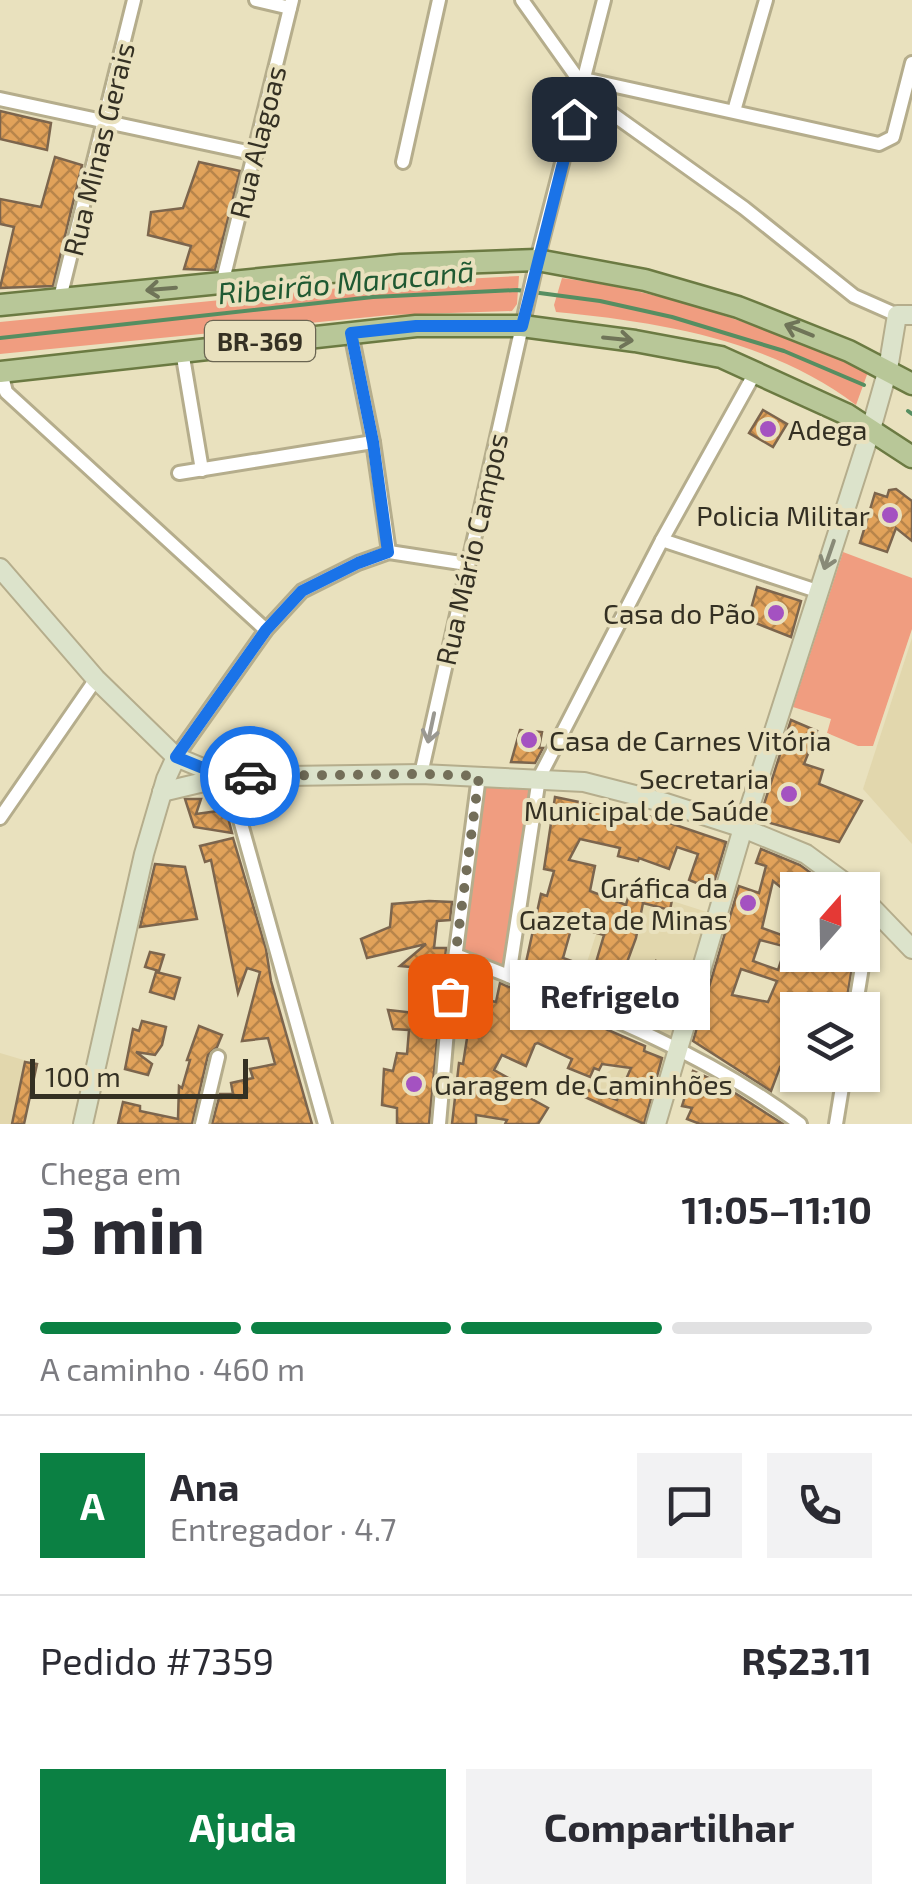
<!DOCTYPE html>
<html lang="pt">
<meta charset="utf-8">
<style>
body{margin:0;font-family:"Exo 2",sans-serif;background:#f2f2f3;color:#2b2b33;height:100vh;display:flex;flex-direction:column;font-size:38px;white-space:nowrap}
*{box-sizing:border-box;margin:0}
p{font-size:32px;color:#7c7c81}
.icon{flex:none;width:55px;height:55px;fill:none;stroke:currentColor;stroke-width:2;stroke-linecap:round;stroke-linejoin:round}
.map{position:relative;height:1124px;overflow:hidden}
.side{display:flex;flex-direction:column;background:#fff;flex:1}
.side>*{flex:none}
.needle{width:65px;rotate:20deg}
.buttons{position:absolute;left:780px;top:872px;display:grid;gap:20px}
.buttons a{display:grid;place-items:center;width:100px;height:100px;border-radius:0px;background:#fff;box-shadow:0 2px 8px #0004;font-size:50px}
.scale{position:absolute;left:30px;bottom:25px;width:218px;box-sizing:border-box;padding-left:10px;border:5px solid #343023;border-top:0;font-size:28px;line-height:35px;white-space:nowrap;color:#343023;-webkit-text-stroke:8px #e9e1be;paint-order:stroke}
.pin{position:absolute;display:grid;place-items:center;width:85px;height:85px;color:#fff;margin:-42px;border-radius:20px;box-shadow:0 5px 15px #0006}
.courier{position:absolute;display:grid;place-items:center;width:100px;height:100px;margin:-50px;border:8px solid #1a73e8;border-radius:50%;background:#fff;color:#222;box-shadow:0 2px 12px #0007}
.bubble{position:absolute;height:70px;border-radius:0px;background:#fff;box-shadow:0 2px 8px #0004;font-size:32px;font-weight:700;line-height:70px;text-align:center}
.head em{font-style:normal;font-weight:700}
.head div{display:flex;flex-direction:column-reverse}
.head{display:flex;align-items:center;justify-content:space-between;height:170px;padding:0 40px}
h1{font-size:65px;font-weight:700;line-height:75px}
.bar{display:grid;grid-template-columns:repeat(4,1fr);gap:15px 10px;align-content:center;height:120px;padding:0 40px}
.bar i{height:12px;border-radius:8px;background:#e1e1e2}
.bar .active{background:#0b8043}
.bar p{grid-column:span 4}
.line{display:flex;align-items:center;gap:25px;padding:0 40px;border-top:2px solid #e1e1e2}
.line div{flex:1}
.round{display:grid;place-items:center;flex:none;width:105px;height:105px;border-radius:0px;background:#f2f2f3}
.cta{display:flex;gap:20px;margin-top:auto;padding:20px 40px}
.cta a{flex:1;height:115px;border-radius:0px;background:#0b8043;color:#fff;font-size:40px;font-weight:700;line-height:115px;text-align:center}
.cta a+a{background:#f2f2f3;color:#2b2b33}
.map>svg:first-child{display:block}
</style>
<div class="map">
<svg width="912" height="1124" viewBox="0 0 912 1124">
<defs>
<pattern id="building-cross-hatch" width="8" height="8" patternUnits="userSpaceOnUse" patternTransform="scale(2.5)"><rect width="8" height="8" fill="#e1a25a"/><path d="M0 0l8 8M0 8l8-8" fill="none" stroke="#b7844a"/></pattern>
</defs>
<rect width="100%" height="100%" fill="#e9e1be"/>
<g fill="#e2d7ad">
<polygon points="912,638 912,844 863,789"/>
<polygon points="613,882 710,913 673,1038 577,993"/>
<polygon points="455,994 496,1002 499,1067 497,1077 505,1112 502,1124 444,1124"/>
<polygon points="646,1044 674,1055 651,1124 638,1124 622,1117 576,1092 617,1066 637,1069"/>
<polygon points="0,1053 37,1064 24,1124 0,1124"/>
</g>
<g fill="#f09d80">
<polygon points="519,276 517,304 512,311 390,315 0,354 0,322 390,283"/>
<path d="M562,278C669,291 770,329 868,372L856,405C771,340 660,322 556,312L554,305Z"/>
<polygon points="843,552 912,578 912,629 873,746 858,746 827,733 831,719 793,707"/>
<polygon points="484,780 532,783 507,969 464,951"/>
</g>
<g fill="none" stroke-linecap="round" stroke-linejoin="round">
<g stroke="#568e61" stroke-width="4">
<polyline points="0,338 373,297 517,290 600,301 672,317 784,351 864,385"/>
<polyline points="908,411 912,414"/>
</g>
</g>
<g fill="url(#building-cross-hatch)" stroke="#7c654d" stroke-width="2.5" fill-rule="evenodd">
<polygon points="0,111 51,123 47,150 0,139"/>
<polygon points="55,157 82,165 53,286 0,288 14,227 0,224 0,199 41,207"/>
<polygon points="199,162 240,171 215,270 184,269 191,246 148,235 151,212 183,208"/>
<polygon points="763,410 787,424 773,447 749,433"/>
<polygon points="896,489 912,501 912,541 896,528 887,552 860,543 875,493 887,497 889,490"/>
<polygon points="757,587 801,601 791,637 748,620"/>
<polygon points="791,720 817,731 804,764 823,770 819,784 862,801 839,842 759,820"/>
<polygon points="520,730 542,732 539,748 543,748 535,763 511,762"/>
<path d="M555,797L652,817L726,842L712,889L689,880L698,854L677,847L669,869L639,858L638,861L618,856L620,848L580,839L569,860L595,866L590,891L626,905L630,889L672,900L670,910L643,903L636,938L619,984L645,997L656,961L687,973L662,1027L572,982L569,988L525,967L541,894L547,896L554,871L544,869ZM572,926L604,935L594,969L563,958Z"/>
<polygon points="185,799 201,799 196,814 226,810 232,833 194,827"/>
<polygon points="233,838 266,949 271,981 312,1124 212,1124 220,1094 233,1094 231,1083 253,1078 250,1069 275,1064 268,1038 242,1041 260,972 247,968 238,993 211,860 205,862 200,846"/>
<path d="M761,849L800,865L834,890H798V901L773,881L762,928L798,941V950L760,940L753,961L778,970L784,952L812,960L814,955H854L845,1010H798V1074L780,1067L771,1091L693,1041L739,886L759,893L766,866L756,863ZM741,969L777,981L768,1002L732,995Z"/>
<polygon points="155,864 185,867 197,919 140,927"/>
<polygon points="429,901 452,902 450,920 437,921 434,948 446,948 429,1124 397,1124 397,1108 382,1105 384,1069 393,1071 397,1053 407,1054 409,1030 393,1029 388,1010 415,1013 422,968 400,966 426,944 367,958 361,939 390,927 392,904"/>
<polygon points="150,952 164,955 159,971 145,967"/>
<polygon points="156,972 180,978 174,999 150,992"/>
<polygon points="500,983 645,1046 644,1051 662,1058 644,1124 585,1097 588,1090 617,1100 631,1068 602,1064 599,1070 594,1068 590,1077 568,1068 572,1059 538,1043 535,1044 526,1066 502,1055 494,1070 512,1080 510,1087 548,1108 538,1124 505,1124 507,1120 476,1115 476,1124 452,1124 459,1063 463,1064 470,1019 479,998 496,1002"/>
<polygon points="142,1021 166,1027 162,1045 155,1055 136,1052 152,1064 148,1075 125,1069 133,1029 139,1031"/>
<polygon points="199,1026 222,1035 217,1047 208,1055 192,1124 118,1124 123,1102 140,1106 140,1111 178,1119 179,1086 182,1088 190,1060 187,1060"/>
<polygon points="25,1062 37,1064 24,1124 12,1124"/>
<polygon points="693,1071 718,1082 783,1124 700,1124 687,1119 692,1108 682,1106"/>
<polygon points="801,1075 834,1075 832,1088 801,1076"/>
</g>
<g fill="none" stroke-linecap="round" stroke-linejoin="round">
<g stroke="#b5ad8c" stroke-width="18">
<g id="street">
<polyline points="256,0 290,8"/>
<polyline points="522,0 593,100 744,208 854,296 897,315"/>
<polyline points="584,79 879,144 893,137 912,63"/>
<polyline points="0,99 256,154"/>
<polyline points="734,111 766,0"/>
<polyline points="403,162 439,0"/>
<polyline points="222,284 292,0"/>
<polyline points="60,298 134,0"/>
<polyline points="351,333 373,442 389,552"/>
<polyline points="182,351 202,470"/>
<polyline points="1,372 6,392 266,630"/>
<polyline points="179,473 373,442"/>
<polyline points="662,540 817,591"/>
<polyline points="176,757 266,630 302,591 358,563 389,552 467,564"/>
<polyline points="421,774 537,260 604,0"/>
<polyline points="228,777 325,1124"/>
<polyline points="0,818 96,679"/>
<path d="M456,955C573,1002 699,1047 800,1124"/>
<polyline points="509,976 539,778 662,540 756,371"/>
<polyline points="855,1010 872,905"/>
<polyline points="202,1124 218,1057"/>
<polyline points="439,1124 450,996 479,776"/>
<polyline points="836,1124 844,1075"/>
</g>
</g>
<g stroke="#b5ad8c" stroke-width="22">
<g id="secondary">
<polyline points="0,568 96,679 176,757 224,777"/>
<polyline points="162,792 225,777 421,774 584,782 666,803 743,828 806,854 855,890"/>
<polyline points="862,897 912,949"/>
<polyline points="83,1124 144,854 166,779 176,757"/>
<polyline points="656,1124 743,828 871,429 888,369 897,315 912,315"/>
</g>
</g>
<g stroke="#6b7a42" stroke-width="25">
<g id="primary">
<polyline points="0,305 401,265 537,260 645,280 738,307 849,351 912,384"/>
<polyline points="0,372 416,326 522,326 635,341 721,357 846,414 912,457"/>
</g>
</g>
<use href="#street" stroke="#fff" stroke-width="12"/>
<use href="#secondary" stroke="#dce3cb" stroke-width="18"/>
<use href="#primary" stroke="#b8c798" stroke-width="20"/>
</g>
<defs><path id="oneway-shaft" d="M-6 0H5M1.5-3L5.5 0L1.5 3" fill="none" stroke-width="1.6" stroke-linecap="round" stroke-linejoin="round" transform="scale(2.5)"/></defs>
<g stroke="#6f7458">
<use href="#oneway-shaft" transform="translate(161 289) rotate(175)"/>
<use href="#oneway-shaft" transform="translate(799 330) rotate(-158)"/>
<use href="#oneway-shaft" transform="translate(618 339) rotate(6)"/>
</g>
<use stroke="#888a77" href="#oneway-shaft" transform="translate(829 555) rotate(109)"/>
<use stroke="#9a9891" href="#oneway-shaft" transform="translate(431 728) rotate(102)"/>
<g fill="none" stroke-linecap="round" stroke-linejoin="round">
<polyline stroke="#736e59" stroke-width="10" stroke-dasharray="0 18" points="250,776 421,774 479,776 450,996"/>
<polyline stroke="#1a73e8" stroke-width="12" points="250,776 225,777 176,757 266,630 302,591 358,563 388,552 373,442 351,333 416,326 522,326 574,119"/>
</g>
<g fill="#a452c1" stroke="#e9e1be" stroke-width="4">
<circle cx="768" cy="429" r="10"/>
<circle cx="890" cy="515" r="10"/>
<circle cx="776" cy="613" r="10"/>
<circle cx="529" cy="740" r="10"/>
<circle cx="789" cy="794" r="10"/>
<circle cx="748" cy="903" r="10"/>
<circle cx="414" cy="1084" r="10"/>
</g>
<g text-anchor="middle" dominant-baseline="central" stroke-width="8" stroke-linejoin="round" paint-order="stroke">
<rect fill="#e9e1be" stroke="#6a6552" stroke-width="2.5" x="205" y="321" width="110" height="40" rx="8"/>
<g font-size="25" font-weight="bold" fill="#343023">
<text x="260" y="341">BR-369</text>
</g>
<g font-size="28" fill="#343023" stroke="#e9e1be">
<text transform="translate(257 142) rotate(-76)">Rua Alagoas</text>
<text transform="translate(98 149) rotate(-76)">Rua Minas Gerais</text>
<text transform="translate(471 549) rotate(-77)">Rua Mário Campos</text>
</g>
<g font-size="28" fill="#343023" stroke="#e9e1be" text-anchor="end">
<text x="788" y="429" text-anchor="start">Adega</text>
<text x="870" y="515">Policia Militar</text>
<text x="756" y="613">Casa do Pão</text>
<text x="549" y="740" text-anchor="start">Casa de Carnes Vitória</text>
<text x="769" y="778">Secretaria<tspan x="769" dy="32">Municipal de Saúde</tspan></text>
<text x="728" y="887">Gráfica da<tspan x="728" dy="32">Gazeta de Minas</tspan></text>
<text x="434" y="1084" text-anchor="start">Garagem de Caminhões</text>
</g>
<g font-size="30" font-style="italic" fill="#1f5932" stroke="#e9e1be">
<text transform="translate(346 281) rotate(-5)">Ribeirão Maracanã</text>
</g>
</g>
</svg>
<div class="buttons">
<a><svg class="needle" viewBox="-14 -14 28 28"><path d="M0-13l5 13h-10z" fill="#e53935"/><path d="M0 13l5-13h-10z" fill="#7c7c81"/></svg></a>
<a><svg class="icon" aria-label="layers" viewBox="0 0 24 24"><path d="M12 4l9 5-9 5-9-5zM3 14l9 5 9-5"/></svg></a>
</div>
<div class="scale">100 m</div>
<div class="pin" style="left:450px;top:996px;background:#ea580c"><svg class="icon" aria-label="bag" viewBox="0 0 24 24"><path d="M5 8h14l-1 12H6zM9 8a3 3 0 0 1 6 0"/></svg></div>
<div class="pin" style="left:574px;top:119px;background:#1f2937"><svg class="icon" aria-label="home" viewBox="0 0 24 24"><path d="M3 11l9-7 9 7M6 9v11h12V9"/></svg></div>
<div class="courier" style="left:250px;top:776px"><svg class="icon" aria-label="car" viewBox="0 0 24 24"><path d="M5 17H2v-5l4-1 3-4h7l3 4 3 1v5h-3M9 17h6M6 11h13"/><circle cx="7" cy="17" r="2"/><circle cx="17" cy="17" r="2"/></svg></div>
<div class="bubble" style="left:510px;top:960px;width:200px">Refrigelo</div>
</div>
<section class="side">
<div class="head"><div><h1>3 min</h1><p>Chega em</p></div><em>11:05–11:10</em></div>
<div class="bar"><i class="active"></i><i class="active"></i><i class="active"></i><i></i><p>A caminho · 460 m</p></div>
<div class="line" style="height:180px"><b class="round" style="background:#0b8043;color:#fff">A</b><div><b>Ana</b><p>Entregador · 4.7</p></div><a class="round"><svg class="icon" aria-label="chat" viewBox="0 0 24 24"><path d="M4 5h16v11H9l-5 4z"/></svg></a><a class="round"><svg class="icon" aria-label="phone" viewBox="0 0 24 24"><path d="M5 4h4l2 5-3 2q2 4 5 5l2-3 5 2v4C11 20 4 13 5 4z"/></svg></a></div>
<div class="line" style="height:130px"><div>Pedido #7359</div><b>R$23.11</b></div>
<div class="cta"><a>Ajuda</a><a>Compartilhar</a></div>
</section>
